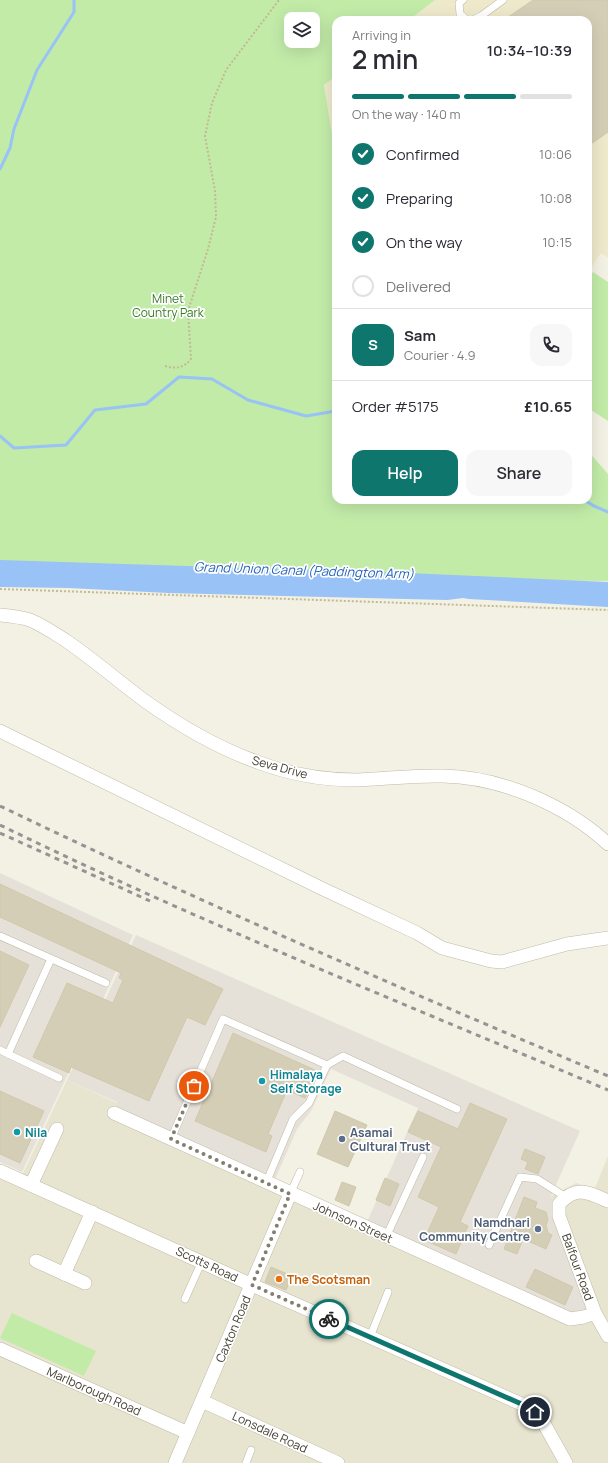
<!DOCTYPE html>
<meta charset="utf-8">
<style>
body{margin:0;font-family:Manrope,sans-serif;background:#f7f7f7;color:#2b2b33;height:100vh;display:flex;flex-direction:column;font-size:15px;white-space:nowrap}
*{box-sizing:border-box;margin:0}
p{font-size:13px;color:#7c7c81}
.icon{flex:none;width:22px;height:22px;fill:none;stroke:currentColor;stroke-width:2;stroke-linecap:round;stroke-linejoin:round}
.map{position:relative;flex:1;overflow:hidden}
.panel{position:absolute;left:332px;top:16px;width:260px;height:488px;display:flex;flex-direction:column;background:#fff;border-radius:12px;box-shadow:0 4px 16px #0002}
.panel>*{flex:none}
.tools{position:absolute;left:284px;top:12px;display:grid;gap:8px}
.tools a{display:grid;place-items:center;width:36px;height:36px;border-radius:8px;background:#fff;box-shadow:0 4px 16px #0002;font-size:20px}
.pin{position:absolute;display:grid;place-items:center;width:34px;height:34px;color:#fff;margin:-17px;border:2px solid #fff;border-radius:50%;box-shadow:0 1px 4px #0007}
.courier{position:absolute;display:grid;place-items:center;width:40px;height:40px;margin:-20px;border:3px solid #0f766e;border-radius:50%;background:#fff;color:#222;box-shadow:0 1px 5px #0007}
.overview em{font-style:normal;font-weight:600}
.overview div{display:flex;flex-direction:column-reverse}
.overview{display:flex;align-items:center;justify-content:space-between;height:68px;padding:0 20px}
h1{font-size:26px;font-weight:600;line-height:30px}
.bar{display:grid;grid-template-columns:repeat(4,1fr);gap:6px 4px;align-content:center;height:48px;padding:0 20px}
.bar i{height:5px;border-radius:3px;background:#e1e1e2}
.bar .selected{background:#0f766e}
.bar p{grid-column:span 4}
.line{display:flex;align-items:center;gap:10px;padding:0 20px;border-top:1px solid #e1e1e2}
.line div{flex:1}
.round{display:grid;place-items:center;flex:none;width:42px;height:42px;border-radius:12px;background:#f7f7f7}
ol{padding:0 20px;list-style:none}
li{display:flex;align-items:center;gap:12px;height:44px}
li p{margin-inline-start:auto}
li .icon{padding:4px;border-radius:50%;background:#0f766e;color:#fff;stroke-width:4}
li:last-child{color:#7c7c81}
li i{width:22px;height:22px;border:2px solid #e1e1e2;border-radius:50%}
.action{display:flex;gap:8px;margin-top:auto;padding:8px 20px}
.action a{flex:1;height:46px;border-radius:12px;background:#0f766e;color:#fff;font-size:16px;font-weight:600;line-height:46px;text-align:center}
.action a+a{background:#f7f7f7;color:#2b2b33}
.map>svg:first-child{display:block}
</style>
<div class="map">
<svg width="608" height="1463" viewBox="0 0 608 1463">
<rect width="100%" height="100%" fill="#f3f1e3"/>
<path fill="#e7e4d0" fill-rule="evenodd" d="M67,1080L117,1103L114,1110L366,1224L590,1308L551,1196L576,1183L595,1188L608,1156V1463H0V1176L18,1184ZM12,1313L95,1351L84,1376Z"/>
<g fill="#e5e1d8">
<polygon points="0,873 133,935 22,1172 0,1162"/>
<polygon points="136,935 580,1131 551,1196 590,1308 568,1314 366,1224 418,1108 331,1069 311,1111 297,1129 274,1182 114,1111 117,1102 67,1080"/>
</g>
<g fill="#eee9cb">
<polygon points="435,0 608,0 608,258 601,253 588,272 588,20 409,20"/>
<polygon points="336,76 336,159 324,85"/>
</g>
<g fill="#c2eba8" fill-rule="evenodd">
<path d="M0,0H435L409,20H336V76L324,85L336,159V500H588V451L608,474V581L497,580L0,562ZM291,19H313V41H291Z"/>
<polygon points="593,272 608,282 608,421 588,408 588,279"/>
<polygon points="12,1313 96,1351 84,1376 0,1338"/>
</g>
<polygon fill="#99c2f6" points="0,560 408,573 608,582 608,607 469,599 463,598 447,600 168,593 69,588 0,587"/>
<g fill="none" stroke-linecap="round" stroke-linejoin="round">
<g stroke="#99c2f6" stroke-width="3">
<polyline points="0,169 10,148 14,129 37,70 74,12 74,0"/>
<polyline points="0,436 14,448 66,445 95,410 146,404 179,377 212,379 248,400 306,416 336,411"/>
<polyline points="584,500 594,506 608,512"/>
</g>
</g>
<g fill="#d5ceb7" stroke="#d1c8aa">
<polygon points="533,0 608,0 608,132 588,146 588,20 504,20"/>
<polygon points="0,884 223,989 205,1025 187,1017 149,1101 71,1067 69,1073 33,1057 67,983 113,1003 123,980 119,978 121,973 0,917"/>
<polygon points="0,951 29,965 0,1027"/>
<polygon points="233,1033 317,1071 305,1098 287,1090 268,1134 272,1136 266,1152 195,1121"/>
<polygon points="0,1091 44,1111 20,1163 0,1154"/>
<polygon points="470,1103 507,1119 460,1222 468,1226 456,1254 424,1240 439,1207 418,1197 441,1147 408,1132 418,1111 458,1129"/>
<polygon points="335,1111 367,1125 348,1167 317,1154"/>
<polygon points="525,1149 545,1157 538,1174 525,1169 528,1162 521,1159"/>
<polygon points="385,1178 399,1184 390,1206 376,1200"/>
<polygon points="342,1182 356,1187 349,1206 335,1200"/>
<polygon points="524,1197 537,1202 535,1208 546,1212 548,1220 546,1225 548,1233 552,1235 546,1249 523,1239 517,1254 504,1249"/>
<polygon points="271,1267 292,1276 286,1290 265,1282"/>
<polygon points="535,1269 573,1287 565,1305 526,1287"/>
</g>
<g fill="none" stroke-linecap="round" stroke-linejoin="round">
<g stroke="#bfbaa5" stroke-width="8">
<g id="service">
<polyline points="463,0 459,3 460,14 467,20"/>
<polyline points="473,20 481,16 503,0"/>
<polyline points="0,936 106,983"/>
<polyline points="51,959 8,1054 59,1078"/>
<polyline points="0,1050 8,1054"/>
<polyline points="171,1139 223,1019 327,1065"/>
<polyline points="266,1183 293,1119 309,1103 327,1065 343,1056 457,1109"/>
<polyline points="290,1194 300,1172"/>
<polyline points="386,1237 423,1157"/>
<polyline points="489,1245 520,1177 537,1179 566,1197"/>
<polyline points="185,1299 202,1261"/>
<polyline points="370,1337 388,1292"/>
<polyline points="246,1463 251,1450"/>
</g>
</g>
<g stroke="#bfbaa5" stroke-width="14">
<g id="minor">
<path d="M0,615C10,616 20,617 30,620C42,625 54,633 65,640C93,659 118,681 145,701C180,726 220,749 260,763C290,774 324,780 356,780C385,779 414,775 443,776C501,777 566,805 608,844"/>
<polyline points="0,731 323,889 417,933 442,948 491,961 502,962 567,944 608,938"/>
<polyline points="114,1113 570,1319 584,1317 595,1313"/>
<polyline points="0,1171 252,1285 526,1406 535,1412 542,1420 566,1463"/>
<polyline points="31,1185 57,1129"/>
<path d="M608,1201C587,1192 576,1185 559,1204V1216L595,1313L608,1336"/>
<polyline points="36,1261 85,1283"/>
<polyline points="64,1274 92,1212"/>
<polyline points="0,1349 188,1433"/>
<polyline points="202,1401 338,1463"/>
<polyline points="175,1463 290,1194"/>
</g>
</g>
<g stroke="#c2b995" stroke-width="2" stroke-dasharray="2 2" stroke-linecap="butt">
<path d="M165,366C176,369 184,368 191,359L188,311L208,249L216,217L215,191L205,136L212,103L226,70L279,0"/>
<polyline points="0,589 608,610"/>
</g>
<use href="#service" stroke="#fff" stroke-width="7"/>
<use href="#minor" stroke="#fff" stroke-width="13"/>
<g stroke="#949494" stroke-width="3" stroke-dasharray="5 5" stroke-linecap="butt">
<path d="M0,806C200,902 404,990 608,1076"/>
<path d="M0,825C199,922 405,1004 608,1090"/>
<polyline points="0,833 150,901"/>
</g>
</g>
<g fill="none" stroke-linecap="round" stroke-linejoin="round">
<polyline stroke="#827f71" stroke-width="4" stroke-dasharray="0 7.2" points="194,1086 171,1139 290,1194 252,1285 329,1319"/>
<polyline stroke="#0f766e" stroke-width="5" points="329,1319 526,1406 535,1412"/>
</g>
<g fill="#0f9aa8" stroke="#fff" stroke-width="1.5">
<circle cx="262" cy="1081" r="4"/>
<circle cx="17" cy="1132" r="4"/>
</g>
<g fill="#5c6f8a" stroke="#fff" stroke-width="1.5">
<circle cx="342" cy="1139" r="4"/>
<circle cx="538" cy="1229" r="4"/>
</g>
<circle fill="#e8710a" stroke="#fff" stroke-width="1.5" cx="279" cy="1279" r="4"/>
<g text-anchor="middle" dominant-baseline="central" stroke-width="3.5" stroke-linejoin="round" paint-order="stroke">
<g font-size="12" fill="#367b22" stroke="#fff">
<text x="168" y="298">Minet<tspan x="168" dy="14">Country Park</tspan></text>
</g>
<g font-size="12" fill="#454133" stroke="#fff">
<text transform="translate(280 767) rotate(15)">Seva Drive</text>
<text transform="translate(353 1222) rotate(24)">Johnson Street</text>
<text transform="translate(207 1264) rotate(25)">Scotts Road</text>
<text transform="translate(578 1267) rotate(70)">Balfour Road</text>
<text transform="translate(233 1329) rotate(-67)">Caxton Road</text>
<text transform="translate(94 1391) rotate(24)">Marlborough Road</text>
<text transform="translate(270 1432) rotate(25)">Lonsdale Road</text>
</g>
<g font-size="12" font-weight="bold" fill="#0d838f" stroke="#fff" text-anchor="start">
<text x="270" y="1074">Himalaya<tspan x="270" dy="14">Self Storage</tspan></text>
<text x="25" y="1132">Nila</text>
</g>
<g font-size="12" font-weight="bold" fill="#4e5e75" stroke="#fff" text-anchor="start">
<text x="350" y="1132">Asamai<tspan x="350" dy="14">Cultural Trust</tspan></text>
<text x="530" y="1222" text-anchor="end">Namdhari<tspan x="530" dy="14">Community Centre</tspan></text>
</g>
<g font-size="12" font-weight="bold" fill="#c56008" stroke="#fff" text-anchor="start">
<text x="287" y="1279">The Scotsman</text>
</g>
<g font-size="13" font-style="italic" fill="#2463b9" stroke="#fff">
<text transform="translate(304 570) rotate(2)">Grand Union Canal (Paddington Arm)</text>
</g>
</g>
</svg>
<div class="tools">
<a><svg class="icon" aria-label="layers" viewBox="0 0 24 24"><path d="M12 4l9 5-9 5-9-5zM3 14l9 5 9-5"/></svg></a>
</div>
<div class="pin" style="left:194px;top:1086px;background:#ea580c"><svg class="icon" aria-label="bag" viewBox="0 0 24 24"><path d="M5 8h14l-1 12H6zM9 8a3 3 0 0 1 6 0"/></svg></div>
<div class="pin" style="left:535px;top:1412px;background:#1f2937"><svg class="icon" aria-label="home" viewBox="0 0 24 24"><path d="M3 11l9-7 9 7M6 9v11h12V9"/></svg></div>
<div class="courier" style="left:329px;top:1319px"><svg class="icon" aria-label="bike" viewBox="0 0 24 24"><circle cx="6" cy="16" r="4"/><circle cx="18" cy="16" r="4"/><path d="M6 16l4-8h5l3 8M10 8l3 8H6M13 5h3"/></svg></div>
<section class="panel">
<div class="overview"><div><h1>2 min</h1><p>Arriving in</p></div><em>10:34–10:39</em></div>
<div class="bar"><i class="selected"></i><i class="selected"></i><i class="selected"></i><i></i><p>On the way · 140 m</p></div>
<ol>
<li><svg class="icon" aria-label="check" viewBox="0 0 24 24"><path d="M5 12l5 5 9-10"/></svg>Confirmed<p>10:06</p></li>
<li><svg class="icon" aria-label="check" viewBox="0 0 24 24"><path d="M5 12l5 5 9-10"/></svg>Preparing<p>10:08</p></li>
<li><svg class="icon" aria-label="check" viewBox="0 0 24 24"><path d="M5 12l5 5 9-10"/></svg>On the way<p>10:15</p></li>
<li><i></i>Delivered</li>
</ol>
<div class="line" style="height:72px"><b class="round" style="background:#0f766e;color:#fff">S</b><div><b>Sam</b><p>Courier · 4.9</p></div><a class="round"><svg class="icon" aria-label="phone" viewBox="0 0 24 24"><path d="M5 4h4l2 5-3 2q2 4 5 5l2-3 5 2v4C11 20 4 13 5 4z"/></svg></a></div>
<div class="line" style="height:52px"><div>Order #5175</div><b>£10.65</b></div>
<div class="action"><a>Help</a><a>Share</a></div>
</section>
</div>
